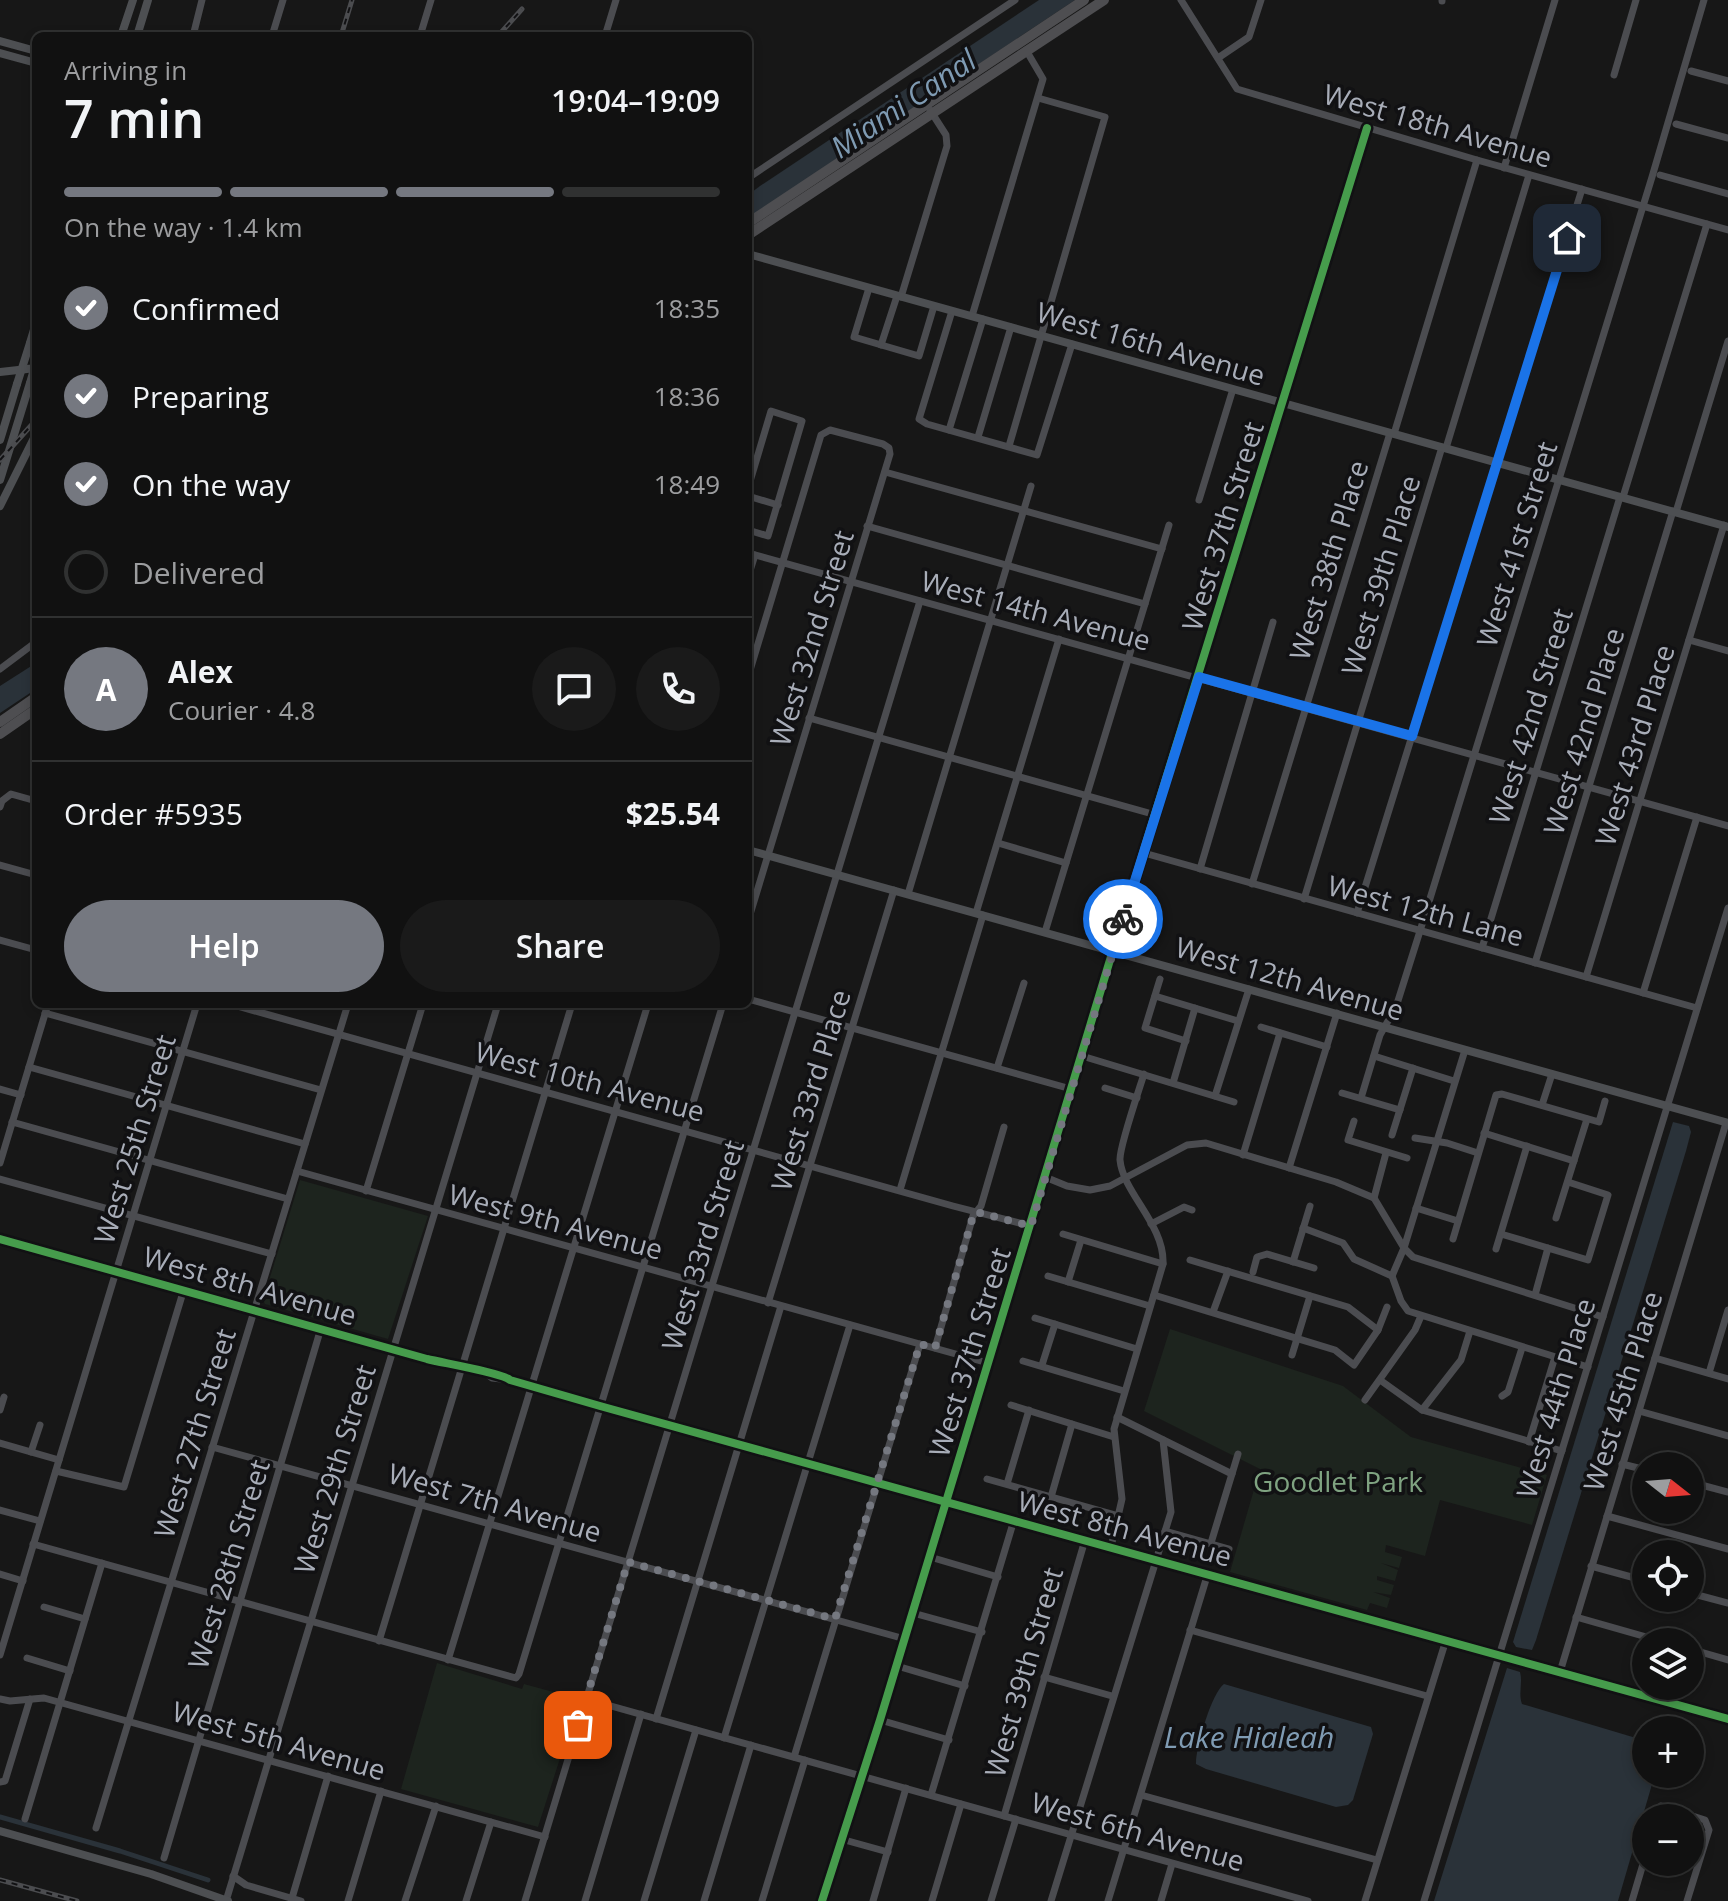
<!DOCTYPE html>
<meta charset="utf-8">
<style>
body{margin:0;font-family:"Open Sans",sans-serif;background:#1a1a1a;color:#f1f3f6;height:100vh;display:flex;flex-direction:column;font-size:30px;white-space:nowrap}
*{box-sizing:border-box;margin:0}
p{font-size:26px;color:#9c9d9f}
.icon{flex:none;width:44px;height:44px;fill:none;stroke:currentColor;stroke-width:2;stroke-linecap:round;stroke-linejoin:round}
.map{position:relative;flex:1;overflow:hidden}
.panel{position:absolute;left:32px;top:32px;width:720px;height:976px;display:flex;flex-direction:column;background:#111;border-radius:12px;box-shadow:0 4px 12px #0003,0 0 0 2px #303131}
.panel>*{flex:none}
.needle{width:52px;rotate:107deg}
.tools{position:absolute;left:1632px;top:1452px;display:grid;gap:16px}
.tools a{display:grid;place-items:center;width:72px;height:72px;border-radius:50%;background:#111;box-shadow:0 4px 12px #0003,0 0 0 2px #303131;font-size:40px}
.pin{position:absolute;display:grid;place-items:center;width:68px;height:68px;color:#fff;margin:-34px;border-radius:16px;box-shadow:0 4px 12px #0006}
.courier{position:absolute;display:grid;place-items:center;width:80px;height:80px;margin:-40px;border:6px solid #1a73e8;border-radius:50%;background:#fff;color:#222;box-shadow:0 2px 10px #0007}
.summary em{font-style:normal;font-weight:600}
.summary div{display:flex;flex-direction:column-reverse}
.summary{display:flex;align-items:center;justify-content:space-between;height:136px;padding:0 32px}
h1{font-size:52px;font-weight:600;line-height:60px}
.bar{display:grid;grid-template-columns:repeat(4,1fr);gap:12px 8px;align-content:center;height:96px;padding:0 32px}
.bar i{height:10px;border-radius:6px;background:#303131}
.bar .selected{background:#757880}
.bar p{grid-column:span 4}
.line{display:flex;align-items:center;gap:20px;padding:0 32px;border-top:2px solid #303131}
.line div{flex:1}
.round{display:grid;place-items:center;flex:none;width:84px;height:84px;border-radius:42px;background:#1a1a1a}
ol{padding:0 32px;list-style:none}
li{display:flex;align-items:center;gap:24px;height:88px}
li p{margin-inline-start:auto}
li .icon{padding:8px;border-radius:50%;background:#757880;color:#fff;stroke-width:4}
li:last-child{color:#9c9d9f}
li i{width:44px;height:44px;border:4px solid #303131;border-radius:50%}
.cta{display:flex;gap:16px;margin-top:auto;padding:16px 32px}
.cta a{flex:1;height:92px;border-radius:48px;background:#757880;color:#fff;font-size:32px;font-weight:600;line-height:92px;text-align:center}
.cta a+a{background:#1a1a1a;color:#f1f3f6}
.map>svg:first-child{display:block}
</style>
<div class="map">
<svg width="1728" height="1901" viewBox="0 0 1728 1901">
<rect width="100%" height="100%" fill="#171717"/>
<g fill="#1d241e">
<polygon points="300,1180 428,1216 388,1339 265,1304 263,1300"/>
<polygon points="1170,1329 1343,1386 1411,1437 1547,1475 1532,1525 1440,1500 1425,1556 1386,1545 1385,1552 1402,1557 1399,1568 1381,1563 1398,1570 1395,1581 1377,1576 1377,1580 1394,1585 1391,1595 1373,1592 1390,1598 1387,1608 1370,1603 1367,1610 1230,1572 1260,1469 1144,1411"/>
<polygon points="437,1663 522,1689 524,1684 579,1699 538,1827 401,1789"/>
</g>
<g fill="#2a3239">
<polygon points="1039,0 1075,0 748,218 748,195 760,186"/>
<polygon points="36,663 36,689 0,713 0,686"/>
<polygon points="1673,1122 1689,1126 1691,1132 1686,1151 1536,1640 1532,1650 1516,1647 1513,1642"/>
<path d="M1507,1668L1520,1672C1523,1683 1518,1693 1522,1704L1646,1741V1774H1655L1618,1901H1434Z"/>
<path d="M1224,1684L1371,1727L1373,1734L1353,1800L1348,1805L1336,1807L1206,1769L1196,1764C1195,1749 1212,1692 1224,1684Z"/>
</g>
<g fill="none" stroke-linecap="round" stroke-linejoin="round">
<polyline stroke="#2a3239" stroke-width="5" points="0,1817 120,1851 208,1880"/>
<g stroke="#4b4c50" stroke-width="7">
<polyline points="1181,0 1237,89 1477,160 1728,230"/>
<polyline points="1442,1 1442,0"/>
<polyline points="193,36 202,0"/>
<polyline points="272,36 283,0"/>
<polyline points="420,36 431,0"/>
<polyline points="605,36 616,0"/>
<polyline points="1218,58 1249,37 1261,0"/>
<polyline points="1691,71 1728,81"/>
<polyline points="1614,75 1636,0"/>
<polyline points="1676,124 1728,138"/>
<polyline points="1504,168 1555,0"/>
<polyline points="1660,175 1728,194"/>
<polyline points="748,178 1015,0"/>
<polyline points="869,288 854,337 919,356 934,306"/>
<polyline points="901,297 947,146 946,135 930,110"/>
<polyline points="952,311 919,419 927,424 1037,455 1072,344"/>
<polyline points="972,316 1043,79 1026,50"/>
<polyline points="881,345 897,296"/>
<polyline points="949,430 983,319"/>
<polyline points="1394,434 1477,160"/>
<polyline points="978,437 1011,327"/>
<polyline points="1009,446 1105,117 1038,98"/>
<polyline points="1446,448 1529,175"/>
<polyline points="885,472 1162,549"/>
<polyline points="748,488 771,411 802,421 768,536 748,530"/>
<polyline points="748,496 778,505"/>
<polyline points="1623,497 1707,224"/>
<polyline points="1199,500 1233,389"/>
<polyline points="1676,512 1728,341"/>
<polyline points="867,526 1145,604"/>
<polyline points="748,553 1728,826"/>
<polyline points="748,577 755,555"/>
<polyline points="1689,640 1728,651"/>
<polyline points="0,669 36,642"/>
<polyline points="748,677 821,435 830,430 883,444 889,448 890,454 748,921"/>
<polyline points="809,718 1156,815"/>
<polyline points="0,807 2,801 11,794 36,801"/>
<polyline points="998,843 1066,863"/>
<polyline points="1144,853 1697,1008"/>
<polyline points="0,865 36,875"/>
<polyline points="1200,869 1273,622"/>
<polyline points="1252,884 1390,433"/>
<polyline points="908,894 1031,486"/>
<polyline points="1304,899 1442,447"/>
<polyline points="976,913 1059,639"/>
<polyline points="1357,913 1582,189"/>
<polyline points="1045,932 1169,525"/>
<polyline points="0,940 36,950"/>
<polyline points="1482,948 1620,497"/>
<polyline points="1535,963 1673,511"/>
<polyline points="1586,977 1724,525"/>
<polyline points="1160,979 1145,1028 1186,1041"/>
<polyline points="1643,993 1697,817"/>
<polyline points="1155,996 1238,1021"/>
<polyline points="748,999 1071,1089"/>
<polyline points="230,1004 953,1206 1031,1226"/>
<polyline points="45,1013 321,1090"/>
<polyline points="1261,1027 1327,1047"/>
<polyline points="1082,1056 1234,1102"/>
<polyline points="1374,1056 1454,1081"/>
<polyline points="29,1067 305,1144"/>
<polyline points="997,1068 1024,983"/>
<polyline points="1173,1083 1195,1008"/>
<polyline points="1105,1088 1137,1098"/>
<polyline points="0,1089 21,1095"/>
<polyline points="1342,1093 1400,1110"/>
<polyline points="1215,1096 1249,989"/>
<polyline points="1361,1098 1380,1035 1396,1007 1420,931 1652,177 1704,0"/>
<polyline points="1542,1105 1552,1074"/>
<polyline points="1354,1121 1348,1140 1407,1158"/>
<polyline points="12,1122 288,1199"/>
<polyline points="1484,1133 1574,1161"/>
<polyline points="1392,1135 1413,1068"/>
<polyline points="1415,1138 1447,1143 1478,1153"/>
<polyline points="1243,1155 1280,1033"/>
<polyline points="0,1163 48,1004"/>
<polyline points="1289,1168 1337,1013"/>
<polyline points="297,1171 988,1363"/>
<polyline points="1045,1177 1067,1186 1090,1190 1110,1186 1187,1145 1206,1143 1336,1182 1374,1198 1404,1248 1413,1257 1603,1317"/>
<polyline points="0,1179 272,1254"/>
<polyline points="900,1190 983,915"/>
<polyline points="366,1191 423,1004"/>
<polyline points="1374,1198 1386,1153"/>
<polyline points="1416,1208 1458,1221"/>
<polyline points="1556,1218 1587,1119"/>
<polyline points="1151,1224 1184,1207 1192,1210"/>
<polyline points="1303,1228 1343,1243 1354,1259 1392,1276 1401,1301 1408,1311 1588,1367"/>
<polyline points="1063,1234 1163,1264"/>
<polyline points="1501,1234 1588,1260 1608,1195 1568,1182"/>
<path d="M0,1239L427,1359C443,1363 502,1373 510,1380L600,1406L1728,1719"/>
<polyline points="1453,1239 1496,1095 1502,1094 1599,1122 1605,1101"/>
<polyline points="1496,1249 1527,1146"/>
<polyline points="1190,1260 1348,1307 1378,1330"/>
<polyline points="1293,1262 1310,1206"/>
<polyline points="1253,1272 1257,1257 1267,1254 1314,1268"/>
<polyline points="1048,1276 1150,1306"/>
<polyline points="1392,1276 1404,1248 1465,1050"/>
<polyline points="1068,1282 1081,1240"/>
<polyline points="1154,1295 1335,1350 1354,1365 1378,1330 1387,1307"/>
<polyline points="1535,1295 1548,1248"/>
<polyline points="768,1303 894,890"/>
<polyline points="1213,1312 1228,1271"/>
<polyline points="1035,1318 1137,1349"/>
<polyline points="935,1348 973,1216 981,1206 1004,1127"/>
<polyline points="1292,1355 1310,1296"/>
<polyline points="1655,1358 1728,1379"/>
<polyline points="1023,1361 1124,1391"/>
<polyline points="1042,1365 1055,1324"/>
<polyline points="1709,1373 1728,1310"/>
<polyline points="487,1374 492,1378 510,1380"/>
<polyline points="1380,1380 1422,1410 1562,1451"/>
<polyline points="1502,1396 1508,1392 1522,1348"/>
<polyline points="1365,1400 1415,1330 1421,1316"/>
<polyline points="1011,1405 1114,1437"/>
<polyline points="0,1410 4,1397"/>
<polyline points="1422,1410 1461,1360 1470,1331"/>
<polyline points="1639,1411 1728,1436"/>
<polyline points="1117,1417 1232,1474"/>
<polyline points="1529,1442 1555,1357"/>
<polyline points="0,1443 59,1460"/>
<polyline points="212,1447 905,1639"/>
<polyline points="31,1452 40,1425"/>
<polyline points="1622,1464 1646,1470"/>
<polyline points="56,1471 124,1487 184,1289"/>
<polyline points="987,1479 1119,1516"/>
<polyline points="1690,1482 1728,1492"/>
<polyline points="1007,1484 1029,1410"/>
<polyline points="1051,1497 1072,1424"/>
<polyline points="0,1510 40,1521"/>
<polyline points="1607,1516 1728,1549"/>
<polyline points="1165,1531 1229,1549"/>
<polyline points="1211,1543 1238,1454"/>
<polyline points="33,1544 516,1678 519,1674 723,1004"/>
<path d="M1111,1547L1122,1499L1114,1429L1163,1264C1165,1225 1123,1193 1120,1160C1119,1148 1139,1090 1144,1074"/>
<polyline points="930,1557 998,1577"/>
<polyline points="1591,1566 1646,1581"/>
<polyline points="0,1574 23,1581"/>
<polyline points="1690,1593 1728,1603"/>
<polyline points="44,1607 85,1619"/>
<polyline points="913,1613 982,1632"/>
<polyline points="1576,1617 1664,1642"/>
<polyline points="1190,1630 1427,1696"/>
<polyline points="379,1641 572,1004"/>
<polyline points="1690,1649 1728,1660"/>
<polyline points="0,1655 197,1004"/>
<polyline points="27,1658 70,1671"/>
<polyline points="448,1660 648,1004"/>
<polyline points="897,1666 965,1686"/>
<polyline points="1560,1672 1726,1123"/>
<polyline points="1044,1677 1112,1696"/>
<polyline points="0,1699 10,1701 44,1698 545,1837"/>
<polyline points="586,1699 1308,1901"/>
<polyline points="656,1719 781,1306"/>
<polyline points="880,1720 949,1740"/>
<polyline points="724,1738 850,1325"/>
<polyline points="794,1757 920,1344"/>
<polyline points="0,1782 5,1781 30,1699"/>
<polyline points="931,1795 1014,1520"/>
<polyline points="1141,1795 1377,1860"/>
<polyline points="1004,1816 1085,1540"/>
<polyline points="1657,1818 1661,1806 1705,1820 1709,1830 1687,1901"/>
<polyline points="25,1819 102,1563"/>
<polyline points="96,1828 348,1004"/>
<polyline points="841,1839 888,1852"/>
<polyline points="164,1858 321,1328"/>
<polyline points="233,1876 246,1885 301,1901"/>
<polyline points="292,1898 328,1776"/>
<polyline points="226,1901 498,1004"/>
<polyline points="348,1901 381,1791"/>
<polyline points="405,1901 436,1806"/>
<polyline points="466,1901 491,1822"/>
<polyline points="525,1901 920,601"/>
<polyline points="585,1901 641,1714"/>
<polyline points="644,1901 696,1730"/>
<polyline points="704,1901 751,1745"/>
<polyline points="762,1901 805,1760"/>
<polyline points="822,1901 880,1720 1113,950 1367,128"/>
<polyline points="873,1901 906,1788"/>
<polyline points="932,1901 961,1804"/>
<polyline points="991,1901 1016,1819"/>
<polyline points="1051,1901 1171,1512 1163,1440"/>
<polyline points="1108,1901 1208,1573"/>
<polyline points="1161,1901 1172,1864"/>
<polyline points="1365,1901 1446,1640"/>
<polyline points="1424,1901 1728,908"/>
<polyline points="1632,1901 1646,1854"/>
</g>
<g stroke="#4d4f52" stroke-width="8">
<polyline points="121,36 133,0"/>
<polyline points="137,36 148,0"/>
<polyline points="0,41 36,51"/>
<polyline points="0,53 36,63"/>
<polyline points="748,254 1728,527"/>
<polyline points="30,343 36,323"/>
<polyline points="0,372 36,368"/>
<polyline points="0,440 17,384"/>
<polyline points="0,480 30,383"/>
<polyline points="0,506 36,434"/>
<polyline points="748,850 1728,1123"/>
<polyline points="0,1831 151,1874 228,1901"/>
</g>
<g stroke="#4e4e51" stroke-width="10">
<polyline points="748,223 1084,0"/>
<polyline points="748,235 1104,0"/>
<polyline points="0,722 36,697"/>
<polyline points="0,734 36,709"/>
</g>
<g stroke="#4b4c4f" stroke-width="5">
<g id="rail">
<polyline points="341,36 352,0"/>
<polyline points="498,36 522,9"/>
<polyline points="0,460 36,420"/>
<polyline points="0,1880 77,1901"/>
</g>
</g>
<use href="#rail" stroke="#111113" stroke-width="2" stroke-dasharray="6" stroke-linecap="butt"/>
<g stroke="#4d4f52" stroke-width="8">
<polyline points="30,383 36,362"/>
<polyline points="17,384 30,343"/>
</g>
<g stroke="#111113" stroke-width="13">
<g id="cycleway">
<path d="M0,1239L427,1359C443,1363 502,1373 510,1380L600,1406L1728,1719"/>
<polyline points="822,1901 880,1720 1113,950 1367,128"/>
</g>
</g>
<use href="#cycleway" stroke="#469c4c" stroke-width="8"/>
</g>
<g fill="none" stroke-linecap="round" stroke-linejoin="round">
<polyline stroke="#757880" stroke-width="8" stroke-dasharray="0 14.4" points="578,1725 628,1562 835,1619 920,1344 935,1348 973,1216 976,1212 1031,1226 1123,919"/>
<polyline stroke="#1a73e8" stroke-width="10" points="1123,919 1199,677 1412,736 1567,238"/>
</g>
<g text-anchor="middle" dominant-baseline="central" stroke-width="7" stroke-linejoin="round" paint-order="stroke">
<g font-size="28" fill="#a8adb8" stroke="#111113">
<text transform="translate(1438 125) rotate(16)">West 18th Avenue</text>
<text transform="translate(1151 343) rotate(16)">West 16th Avenue</text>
<text transform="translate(1222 526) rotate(-73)">West 37th Street</text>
<text transform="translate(1516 544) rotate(-73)">West 41st Street</text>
<text transform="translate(1328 560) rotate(-73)">West 38th Place</text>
<text transform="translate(1380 575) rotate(-73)">West 39th Place</text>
<text transform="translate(1036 610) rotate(15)">West 14th Avenue</text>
<text transform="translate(811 638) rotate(-73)">West 32nd Street</text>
<text transform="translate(1530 716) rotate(-73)">West 42nd Street</text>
<text transform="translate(1583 731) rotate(-73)">West 42nd Place</text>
<text transform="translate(1634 745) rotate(-73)">West 43rd Place</text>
<text transform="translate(1426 910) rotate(15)">West 12th Lane</text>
<text transform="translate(1290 978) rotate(16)">West 12th Avenue</text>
<text transform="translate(590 1081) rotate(15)">West 10th Avenue</text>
<text transform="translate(810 1090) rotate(-73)">West 33rd Place</text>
<text transform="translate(134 1139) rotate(-73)">West 25th Street</text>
<text transform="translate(556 1221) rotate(15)">West 9th Avenue</text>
<text transform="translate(702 1245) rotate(-73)">West 33rd Street</text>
<text transform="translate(250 1285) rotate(16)">West 8th Avenue</text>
<text transform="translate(969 1352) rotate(-73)">West 37th Street</text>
<text transform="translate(1622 1391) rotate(-73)">West 45th Place</text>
<text transform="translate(1555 1398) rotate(-73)">West 44th Place</text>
<text transform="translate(194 1433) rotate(-73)">West 27th Street</text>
<text transform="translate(334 1469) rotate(-73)">West 29th Street</text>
<text transform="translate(495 1502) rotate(16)">West 7th Avenue</text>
<text transform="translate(1125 1528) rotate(15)">West 8th Avenue</text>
<text transform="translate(228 1564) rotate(-73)">West 28th Street</text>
<text transform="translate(1023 1672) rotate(-74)">West 39th Street</text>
<text transform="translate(279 1740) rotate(16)">West 5th Avenue</text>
<text transform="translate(1138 1831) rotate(16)">West 6th Avenue</text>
</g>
<g font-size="28" fill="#7fa381" stroke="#111113">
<text x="1338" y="1481">Goodlet Park</text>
</g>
<g font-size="30" font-style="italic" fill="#7f9bb3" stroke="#111113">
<text transform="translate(903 103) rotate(-34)">Miami Canal</text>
<text x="1249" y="1736">Lake Hialeah</text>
</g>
</g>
</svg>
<div class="tools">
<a><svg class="needle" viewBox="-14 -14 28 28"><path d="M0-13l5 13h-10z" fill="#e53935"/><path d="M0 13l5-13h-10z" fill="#9c9d9f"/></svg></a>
<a><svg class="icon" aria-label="locate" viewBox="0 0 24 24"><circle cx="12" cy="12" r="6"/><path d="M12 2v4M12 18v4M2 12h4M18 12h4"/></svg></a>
<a><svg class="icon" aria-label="layers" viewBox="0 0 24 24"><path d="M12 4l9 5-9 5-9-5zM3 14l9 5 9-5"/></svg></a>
<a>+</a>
<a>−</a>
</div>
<div class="pin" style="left:578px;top:1725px;background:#ea580c"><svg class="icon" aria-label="bag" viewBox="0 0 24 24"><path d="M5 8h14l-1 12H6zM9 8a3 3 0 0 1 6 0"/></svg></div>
<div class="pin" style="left:1567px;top:238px;background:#1f2937"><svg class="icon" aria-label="home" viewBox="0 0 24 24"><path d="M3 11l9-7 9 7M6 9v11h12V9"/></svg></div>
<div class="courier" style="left:1123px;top:919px"><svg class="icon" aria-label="bike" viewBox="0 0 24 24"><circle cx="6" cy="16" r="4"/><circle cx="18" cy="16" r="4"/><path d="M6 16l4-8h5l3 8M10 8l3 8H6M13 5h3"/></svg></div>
<section class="panel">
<div class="summary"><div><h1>7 min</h1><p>Arriving in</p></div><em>19:04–19:09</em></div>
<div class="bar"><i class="selected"></i><i class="selected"></i><i class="selected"></i><i></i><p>On the way · 1.4 km</p></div>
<ol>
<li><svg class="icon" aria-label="check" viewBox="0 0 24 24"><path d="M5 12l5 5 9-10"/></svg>Confirmed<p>18:35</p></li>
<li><svg class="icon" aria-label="check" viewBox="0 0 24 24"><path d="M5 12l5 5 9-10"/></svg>Preparing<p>18:36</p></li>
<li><svg class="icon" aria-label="check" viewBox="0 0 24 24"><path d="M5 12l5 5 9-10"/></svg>On the way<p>18:49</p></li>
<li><i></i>Delivered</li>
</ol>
<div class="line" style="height:144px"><b class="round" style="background:#757880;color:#fff">A</b><div><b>Alex</b><p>Courier · 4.8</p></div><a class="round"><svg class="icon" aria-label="chat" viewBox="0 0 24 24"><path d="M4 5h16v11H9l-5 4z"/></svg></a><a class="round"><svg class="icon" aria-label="phone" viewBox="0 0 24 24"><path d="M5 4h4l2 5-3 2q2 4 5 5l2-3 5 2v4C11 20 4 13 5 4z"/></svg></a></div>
<div class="line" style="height:104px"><div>Order #5935</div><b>$25.54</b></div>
<div class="cta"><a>Help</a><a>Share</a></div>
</section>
</div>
